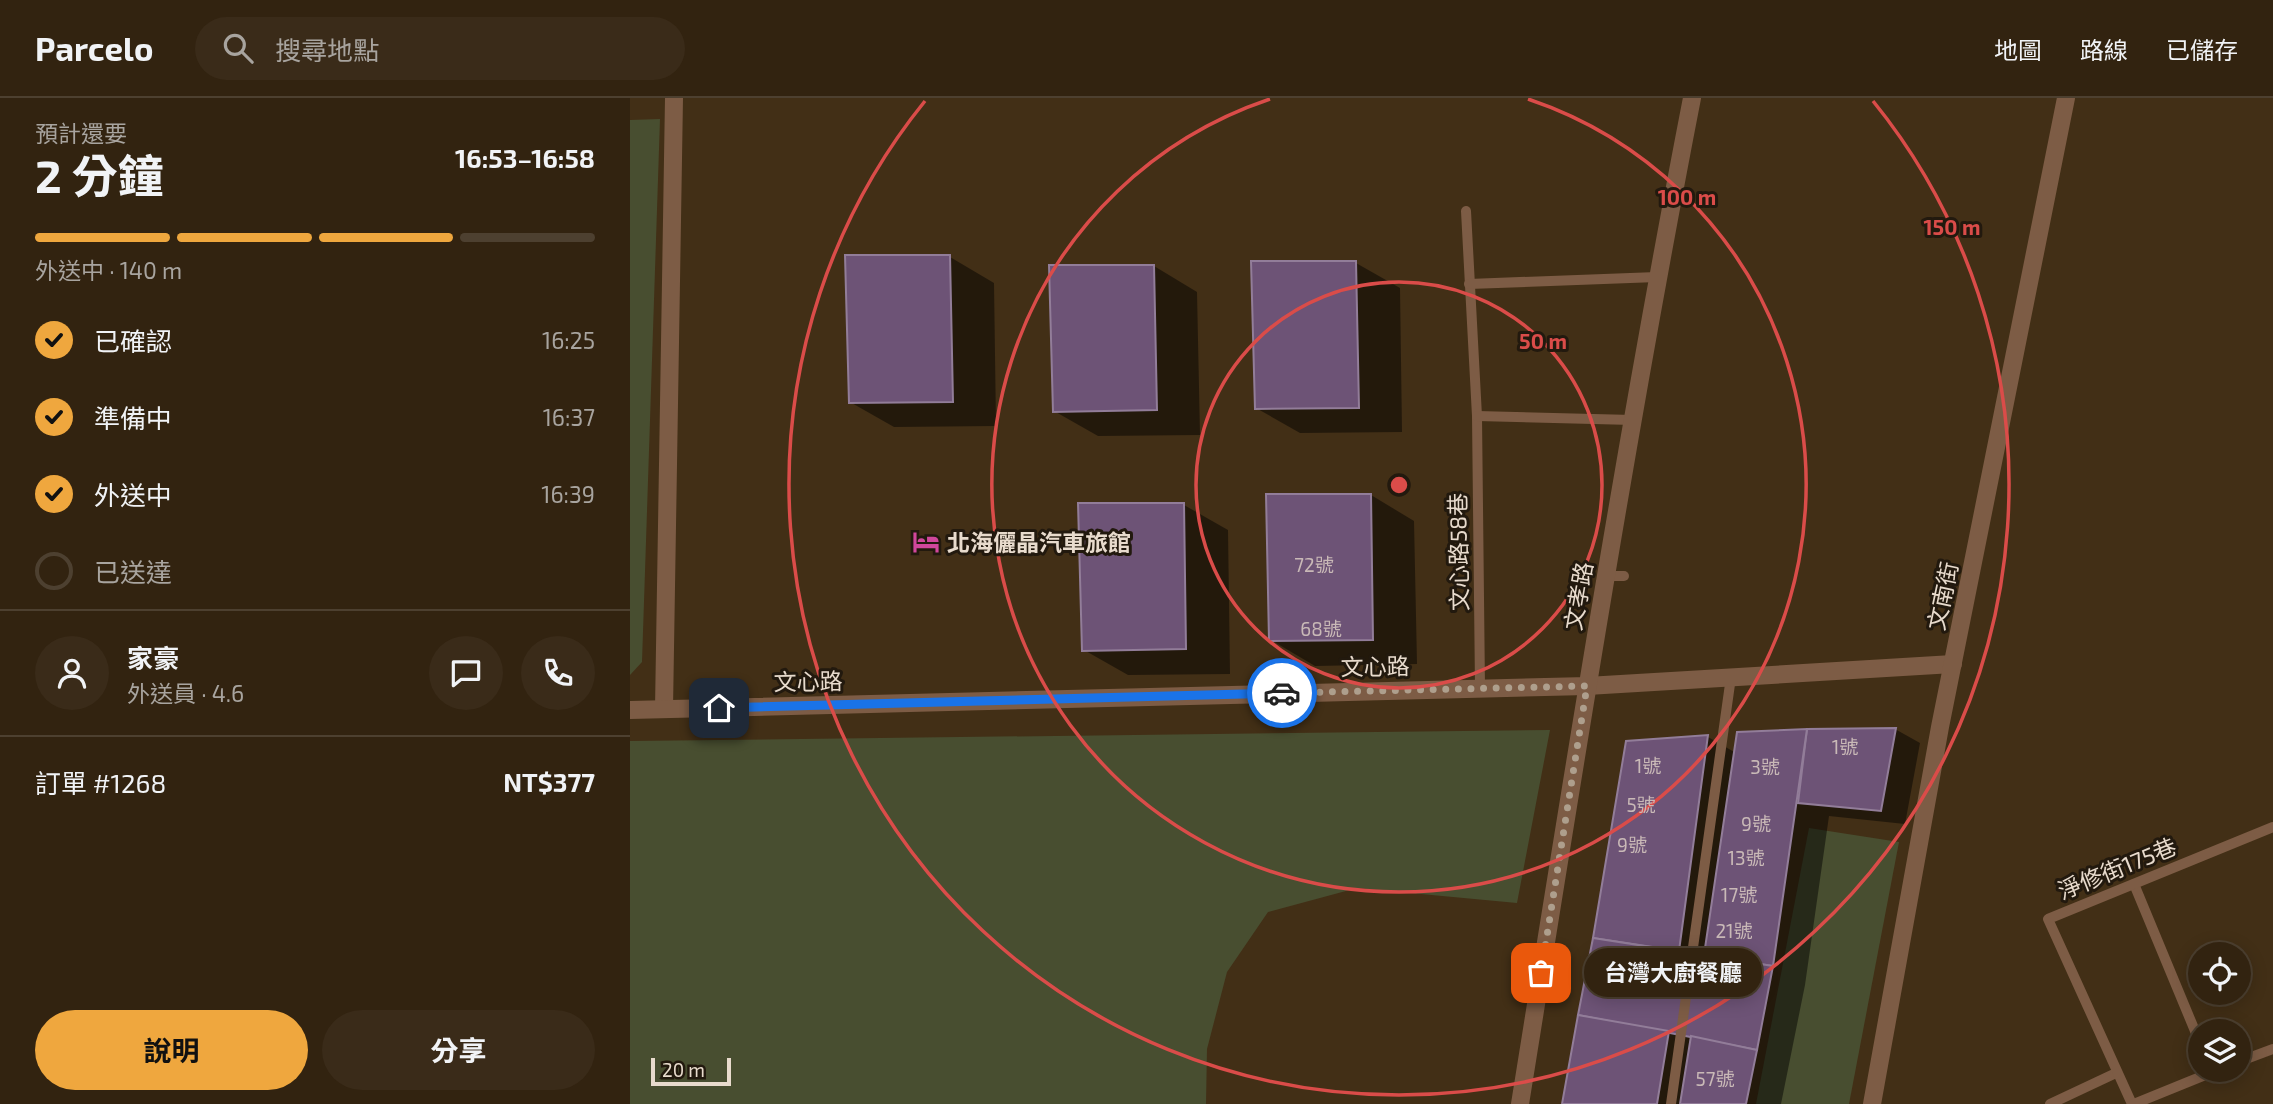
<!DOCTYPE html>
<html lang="zh-TW">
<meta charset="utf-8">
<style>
body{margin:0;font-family:"Exo 2","Noto Sans TC",sans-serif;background:#3a2b19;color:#f1f3f6;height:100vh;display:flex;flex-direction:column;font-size:26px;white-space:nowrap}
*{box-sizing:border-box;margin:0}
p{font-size:23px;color:#a8a49f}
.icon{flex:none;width:38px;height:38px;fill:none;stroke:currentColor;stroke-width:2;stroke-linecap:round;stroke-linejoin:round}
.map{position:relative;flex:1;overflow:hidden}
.panel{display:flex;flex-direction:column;background:#322310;width:630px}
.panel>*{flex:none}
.tools{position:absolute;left:1558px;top:844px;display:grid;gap:14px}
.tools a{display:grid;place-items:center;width:63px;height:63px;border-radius:50%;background:#322310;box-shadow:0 4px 18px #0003,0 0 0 2px #4d4030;font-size:35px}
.scale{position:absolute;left:21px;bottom:18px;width:80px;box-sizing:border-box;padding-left:7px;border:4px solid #e8dbcd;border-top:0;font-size:19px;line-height:24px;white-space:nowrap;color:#e8dbcd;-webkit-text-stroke:5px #22190e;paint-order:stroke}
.pin{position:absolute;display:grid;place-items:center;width:60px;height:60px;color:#fff;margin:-30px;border-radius:14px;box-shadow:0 4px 10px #0006}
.courier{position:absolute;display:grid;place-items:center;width:70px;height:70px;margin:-35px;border:5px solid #1a73e8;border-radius:50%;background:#fff;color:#222;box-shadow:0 2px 9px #0007}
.bubble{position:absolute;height:49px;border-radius:24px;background:#322310;box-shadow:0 4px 18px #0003,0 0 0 2px #4d4030;font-size:23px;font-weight:700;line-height:49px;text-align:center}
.summary em{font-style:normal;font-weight:700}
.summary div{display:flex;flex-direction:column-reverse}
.summary{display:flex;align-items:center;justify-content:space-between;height:119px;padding:0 35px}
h1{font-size:46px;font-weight:700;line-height:52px}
.bar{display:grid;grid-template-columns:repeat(4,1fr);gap:10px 7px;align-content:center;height:84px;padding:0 35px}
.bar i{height:9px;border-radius:5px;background:#4d4030}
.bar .selected{background:#efa73e}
.bar p{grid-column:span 4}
.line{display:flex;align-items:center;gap:18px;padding:0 35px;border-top:2px solid #4d4030}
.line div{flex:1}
.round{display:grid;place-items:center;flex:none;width:74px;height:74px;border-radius:37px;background:#3a2b19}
ol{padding:0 35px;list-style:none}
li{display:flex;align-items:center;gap:21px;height:77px}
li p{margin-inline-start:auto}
li .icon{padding:7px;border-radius:50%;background:#efa73e;color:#111;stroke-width:4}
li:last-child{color:#a8a49f}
li i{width:38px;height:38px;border:4px solid #4d4030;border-radius:50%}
.primary-button{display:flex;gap:14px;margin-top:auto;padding:14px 35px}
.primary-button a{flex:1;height:80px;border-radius:42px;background:#efa73e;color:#111;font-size:28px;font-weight:700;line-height:80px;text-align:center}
.primary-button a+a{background:#3a2b19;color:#f1f3f6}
header{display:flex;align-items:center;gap:42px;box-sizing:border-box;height:98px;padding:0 35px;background:#322310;border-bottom:2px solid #4d4030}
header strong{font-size:33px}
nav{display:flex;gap:38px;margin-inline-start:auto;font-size:24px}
.search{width:490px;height:63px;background:#3a2b19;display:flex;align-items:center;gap:18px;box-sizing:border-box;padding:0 24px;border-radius:38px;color:#a8a49f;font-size:26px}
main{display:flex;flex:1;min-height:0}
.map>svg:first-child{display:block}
</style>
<header>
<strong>Parcelo</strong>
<div class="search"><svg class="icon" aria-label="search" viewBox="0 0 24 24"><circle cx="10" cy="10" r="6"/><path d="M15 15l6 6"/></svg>搜尋地點</div>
<nav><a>地圖</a><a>路線</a><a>已儲存</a></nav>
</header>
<main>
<section class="panel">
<div class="summary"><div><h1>2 分鐘</h1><p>預計還要</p></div><em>16:53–16:58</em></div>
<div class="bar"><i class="selected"></i><i class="selected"></i><i class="selected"></i><i></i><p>外送中 · 140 m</p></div>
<ol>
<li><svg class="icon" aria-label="check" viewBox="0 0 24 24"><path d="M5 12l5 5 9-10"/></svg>已確認<p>16:25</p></li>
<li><svg class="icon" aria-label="check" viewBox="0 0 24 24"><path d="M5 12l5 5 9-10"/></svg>準備中<p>16:37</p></li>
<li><svg class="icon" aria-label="check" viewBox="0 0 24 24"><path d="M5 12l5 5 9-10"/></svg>外送中<p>16:39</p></li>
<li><i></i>已送達</li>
</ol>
<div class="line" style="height:126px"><a class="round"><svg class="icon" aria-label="person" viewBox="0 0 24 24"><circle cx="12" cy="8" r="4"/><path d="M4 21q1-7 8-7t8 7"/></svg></a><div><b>家豪</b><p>外送員 · 4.6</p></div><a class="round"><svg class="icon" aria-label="chat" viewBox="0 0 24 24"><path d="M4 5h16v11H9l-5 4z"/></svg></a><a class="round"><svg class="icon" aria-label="phone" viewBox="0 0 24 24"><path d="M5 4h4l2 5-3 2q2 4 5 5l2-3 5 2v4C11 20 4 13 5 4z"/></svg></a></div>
<div class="line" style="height:91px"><div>訂單 #1268</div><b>NT$377</b></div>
<div class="primary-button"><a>說明</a><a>分享</a></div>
</section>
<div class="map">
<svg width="1643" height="1006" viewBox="0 0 1643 1006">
<rect width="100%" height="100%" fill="#422f16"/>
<g fill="#484e30">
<polygon points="30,21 12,564 0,577 0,22"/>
<polygon points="920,632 887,805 727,790 638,814 597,874 577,951 576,1006 0,1006 0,643"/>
<polygon points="1179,730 1269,744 1219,1006 1126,1006"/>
</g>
<g fill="#0007">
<polygon points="320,159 364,185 366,328 264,329 220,304"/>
<polygon points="726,165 770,190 772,334 670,335 626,310"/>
<polygon points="524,168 567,194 570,337 468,338 424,313"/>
<polygon points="741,397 784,423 787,566 685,568 641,542"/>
<polygon points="554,407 598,432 600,576 498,577 454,552"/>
<polygon points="1265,631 1290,645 1275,726 1199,718 1175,887 1151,1006 934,1006 998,644 1078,639 1106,655 1109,636"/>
</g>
<g fill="#6d5376" stroke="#927d99" stroke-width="2">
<polygon points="215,157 320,157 323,304 219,305"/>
<polygon points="621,163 726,163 729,310 625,311"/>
<polygon points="419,167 524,167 527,312 423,314"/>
<polygon points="636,396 741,396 743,542 639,543"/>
<polygon points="448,405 554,405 556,551 452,553"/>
<polygon points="1266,630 1251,713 1168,705 1177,631"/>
<polygon points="1177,631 1143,868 1074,857 1107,634"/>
<polygon points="1078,637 1049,853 963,840 996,643"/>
<polygon points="963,840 1143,868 1127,952 948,917"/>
<polygon points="948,917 1039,933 1027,1006 932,1006"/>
<polygon points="1061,938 1127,952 1116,1006 1050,1006"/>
</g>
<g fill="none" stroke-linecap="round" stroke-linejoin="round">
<g stroke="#7d5c45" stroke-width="10">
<polyline points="836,113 847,318 850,590"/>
<polyline points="839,186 1027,179"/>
<polyline points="847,318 1003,322"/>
<polyline points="976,478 994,478"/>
<polyline points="1504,786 1570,945"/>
<polyline points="1608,964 1643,951"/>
<polyline points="1041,1006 1101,579"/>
<polyline points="1420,1006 1486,975"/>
<polyline points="1502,1006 1418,821 1643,729"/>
<polyline points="1504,1006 1590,971"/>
</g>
<g stroke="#7d5c45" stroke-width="18">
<polyline points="34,611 44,0"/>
<polyline points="0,612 957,588 1323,566"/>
<path d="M890,1006C944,670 997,334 1062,0"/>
<polyline points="1242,1006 1310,629 1436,0"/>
</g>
</g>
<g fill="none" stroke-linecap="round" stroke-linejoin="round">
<polyline stroke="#ae9f8d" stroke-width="7" stroke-dasharray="0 12.6" points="652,595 957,588 911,875"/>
<polyline stroke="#1a73e8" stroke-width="9" points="89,610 652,595"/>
</g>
<g fill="none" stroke="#da4c49" stroke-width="3.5">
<circle cx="769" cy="387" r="203"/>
<path d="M898 1A407 407 0 1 1 640 1"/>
<path d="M1243 3A610 610 0 1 1 295 3"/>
</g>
<defs>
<g id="hotel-bare" transform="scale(2.1)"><path d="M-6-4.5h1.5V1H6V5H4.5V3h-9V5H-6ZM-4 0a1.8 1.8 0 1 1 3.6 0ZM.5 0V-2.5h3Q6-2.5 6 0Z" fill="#d1479c" stroke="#22190e" stroke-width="2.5" paint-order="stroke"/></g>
</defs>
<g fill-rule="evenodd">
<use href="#hotel-bare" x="296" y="444"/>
</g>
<g text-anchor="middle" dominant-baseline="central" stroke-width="6" stroke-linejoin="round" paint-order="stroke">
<g font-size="19" fill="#c9b9b7">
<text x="684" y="466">72號</text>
<text x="691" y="530">68號</text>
<text x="1215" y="648">1號</text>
<text x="1018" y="667">1號</text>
<text x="1135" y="668">3號</text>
<text x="1011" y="706">5號</text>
<text x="1126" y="725">9號</text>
<text x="1002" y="746">9號</text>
<text x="1116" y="759">13號</text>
<text x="1109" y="796">17號</text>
<text x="1104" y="832">21號</text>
<text x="1085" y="980">57號</text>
</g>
<g font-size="23" font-weight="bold" fill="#e8dbcd" stroke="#22190e" text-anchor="start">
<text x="317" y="444">北海儷晶汽車旅館</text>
</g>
<g font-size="23" fill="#e8dbcd" stroke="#22190e">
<text transform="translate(828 454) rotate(-91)">文心路58巷</text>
<text transform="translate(948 498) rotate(-80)">文孝路</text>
<text transform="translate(1312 498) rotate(-78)">文南街</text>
<text transform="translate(745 568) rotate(-1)">文心路</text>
<text transform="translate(178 583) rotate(-1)">文心路</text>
<text transform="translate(1487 770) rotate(-22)">淨修街175巷</text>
</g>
</g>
<circle cx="769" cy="387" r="10" fill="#da4c49" stroke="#22190e" stroke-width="3.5"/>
<g font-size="21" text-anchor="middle" font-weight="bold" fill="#da4c49" stroke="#22190e" stroke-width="6" stroke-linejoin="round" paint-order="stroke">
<text x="1057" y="107">100 m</text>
<text x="1322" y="137">150 m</text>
<text x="913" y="251">50 m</text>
</g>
</svg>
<div class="tools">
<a><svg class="icon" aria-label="locate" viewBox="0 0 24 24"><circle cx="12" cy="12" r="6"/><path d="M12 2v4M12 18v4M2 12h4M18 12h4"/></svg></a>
<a><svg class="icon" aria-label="layers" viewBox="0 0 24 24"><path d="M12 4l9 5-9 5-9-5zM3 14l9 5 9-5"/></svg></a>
</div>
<div class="scale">20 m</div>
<div class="pin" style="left:911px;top:875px;background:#ea580c"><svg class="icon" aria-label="bag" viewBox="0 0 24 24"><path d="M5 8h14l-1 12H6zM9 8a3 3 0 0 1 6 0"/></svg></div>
<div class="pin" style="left:89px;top:610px;background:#1f2937"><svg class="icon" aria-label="home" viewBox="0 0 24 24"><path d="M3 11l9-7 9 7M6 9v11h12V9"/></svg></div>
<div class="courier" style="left:652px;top:595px"><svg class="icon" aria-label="car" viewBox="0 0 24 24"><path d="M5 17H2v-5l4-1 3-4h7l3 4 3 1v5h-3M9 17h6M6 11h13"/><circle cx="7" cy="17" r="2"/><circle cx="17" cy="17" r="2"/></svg></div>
<div class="bubble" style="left:954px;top:850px;width:178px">台灣大廚餐廳</div>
</div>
</main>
